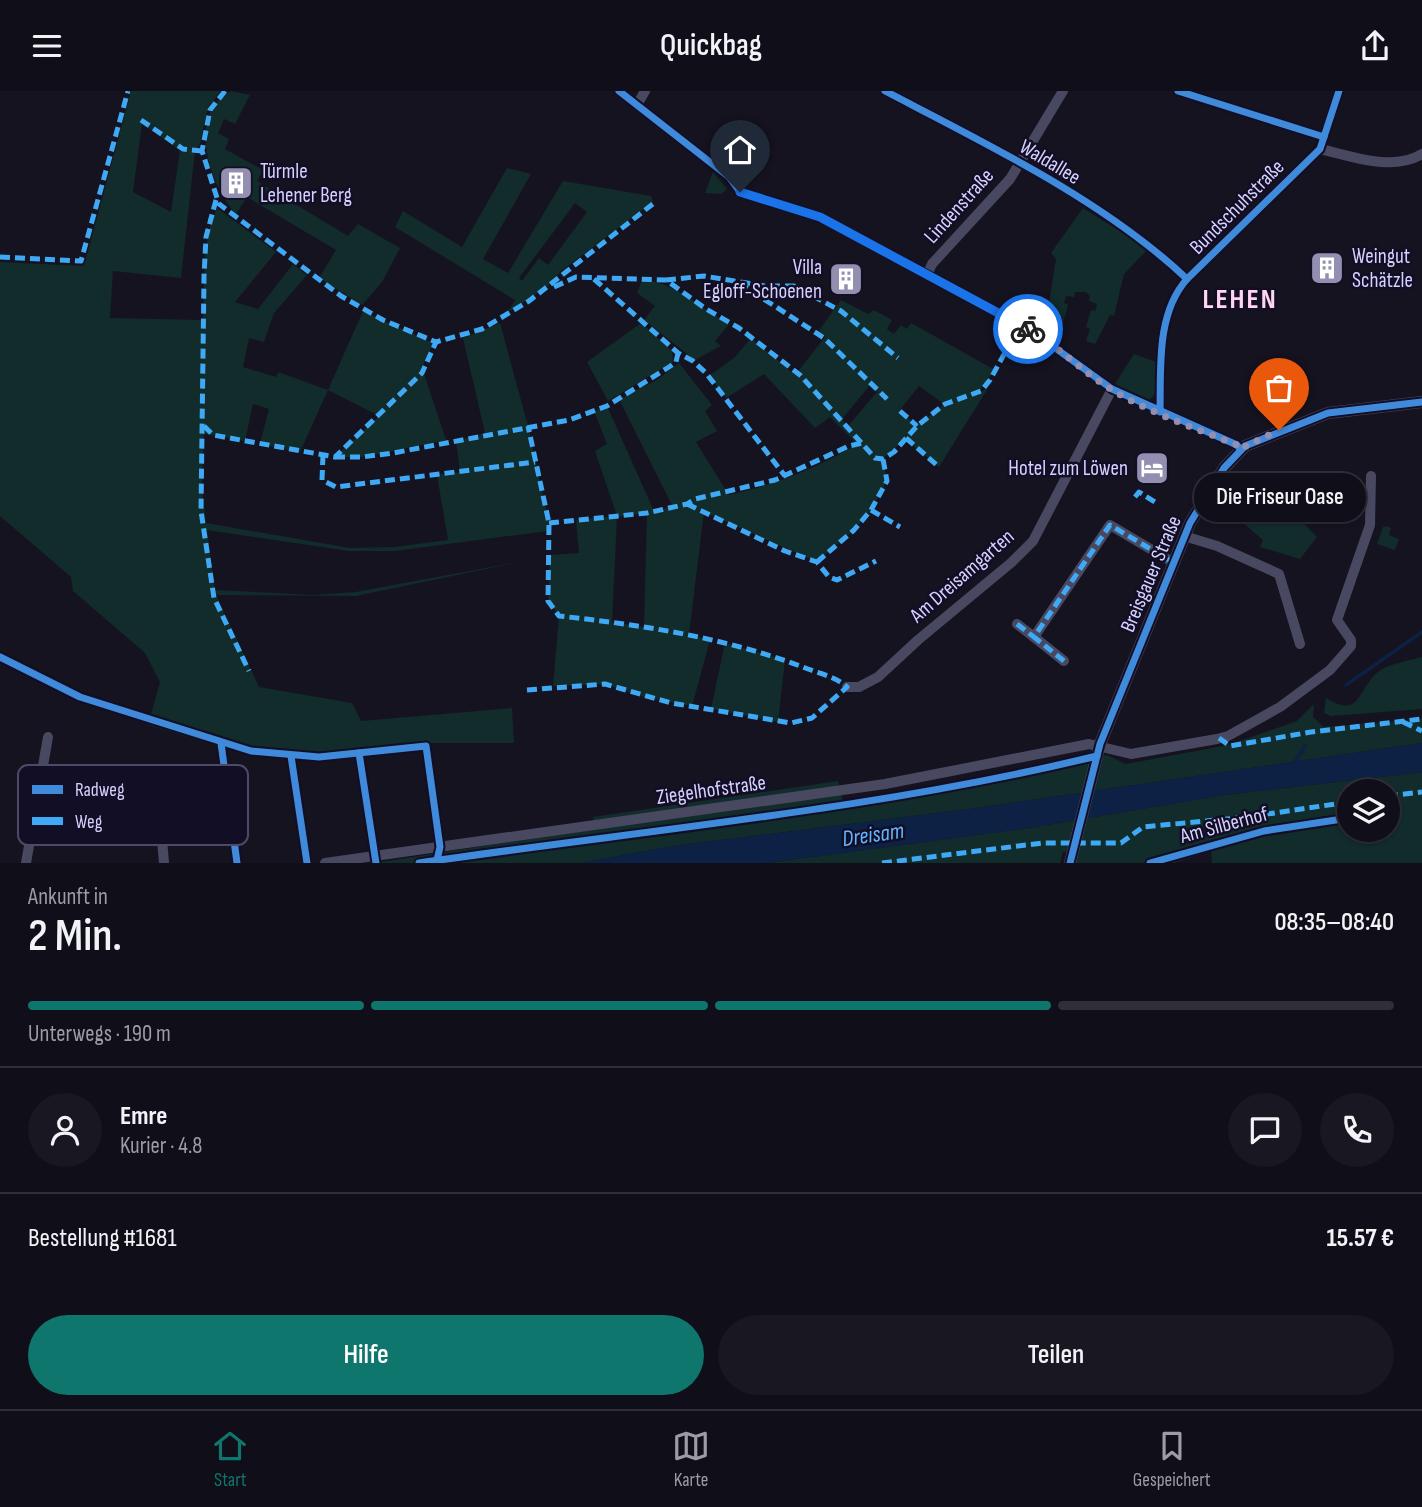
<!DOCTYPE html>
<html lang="de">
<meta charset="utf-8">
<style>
body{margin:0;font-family:"Sofia Sans Condensed",sans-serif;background:#191721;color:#f1f3f6;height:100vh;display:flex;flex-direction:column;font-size:26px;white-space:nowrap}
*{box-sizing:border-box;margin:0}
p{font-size:23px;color:#9c9ca2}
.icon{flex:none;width:38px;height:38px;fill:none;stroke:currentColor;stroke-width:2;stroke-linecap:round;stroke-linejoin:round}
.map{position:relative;height:772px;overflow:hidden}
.panel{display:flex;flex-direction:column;background:#100e18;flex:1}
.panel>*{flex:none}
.buttons{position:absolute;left:1337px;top:688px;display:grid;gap:14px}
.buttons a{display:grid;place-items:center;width:63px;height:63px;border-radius:50%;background:#100e18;box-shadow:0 2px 5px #0004,0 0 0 2px #302e37;font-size:35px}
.pin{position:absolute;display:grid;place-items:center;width:60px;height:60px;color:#fff;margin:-72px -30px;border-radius:50% 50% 50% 0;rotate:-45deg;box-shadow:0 0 7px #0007}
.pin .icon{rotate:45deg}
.courier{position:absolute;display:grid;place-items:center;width:70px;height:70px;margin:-35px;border:5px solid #1a73e8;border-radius:50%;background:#fff;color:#222;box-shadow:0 2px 9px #0007}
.bubble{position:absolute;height:49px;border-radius:24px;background:#100e18;box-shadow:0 2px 5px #0004,0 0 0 2px #302e37;font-size:23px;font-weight:600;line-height:49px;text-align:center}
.summary em{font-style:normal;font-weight:600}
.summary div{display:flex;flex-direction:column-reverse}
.summary{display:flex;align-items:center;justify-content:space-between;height:119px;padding:0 28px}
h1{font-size:46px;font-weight:600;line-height:52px}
.bar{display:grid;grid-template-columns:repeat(4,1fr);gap:10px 7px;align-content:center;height:84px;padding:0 28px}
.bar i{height:9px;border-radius:5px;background:#302e37}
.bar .active{background:#0f766e}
.bar p{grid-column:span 4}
.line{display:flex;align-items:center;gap:18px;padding:0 28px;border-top:2px solid #302e37}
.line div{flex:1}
.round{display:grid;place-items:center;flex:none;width:74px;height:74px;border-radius:37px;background:#191721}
.action{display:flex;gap:14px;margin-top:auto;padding:14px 28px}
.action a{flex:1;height:80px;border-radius:42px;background:#0f766e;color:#fff;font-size:28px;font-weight:600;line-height:80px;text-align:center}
.action a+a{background:#191721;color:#f1f3f6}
header{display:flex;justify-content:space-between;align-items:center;height:91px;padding:0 28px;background:#100e18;font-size:32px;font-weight:600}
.tabs{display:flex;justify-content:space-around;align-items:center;height:98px;border-top:2px solid #302e37;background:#100e18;font-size:19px;color:#9c9ca2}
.tabs a{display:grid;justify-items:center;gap:4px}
.tabs .active{color:#0f766e}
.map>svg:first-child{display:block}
</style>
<header><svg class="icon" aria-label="menu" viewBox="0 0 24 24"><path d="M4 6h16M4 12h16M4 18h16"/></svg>Quickbag<svg class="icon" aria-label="share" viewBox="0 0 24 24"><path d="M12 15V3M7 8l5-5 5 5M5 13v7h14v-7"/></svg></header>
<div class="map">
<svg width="1422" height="772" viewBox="0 0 1422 772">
<rect width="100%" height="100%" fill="#161320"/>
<g fill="#122b2b" fill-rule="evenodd">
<path d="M131,0H220L207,20L200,53L195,60L181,187L113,180L110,227L203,229C205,193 201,149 217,117L276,161L235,211L258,218L293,173L307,184L274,222L264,251L249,247L243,276L276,286L278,281L328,299L363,220L433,252L422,277L446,349L362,366H335L379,325L328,299L300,361L260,353L269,318L253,313L245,350L204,343L202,396L206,432L350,457L394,456L448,449L437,384L460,381L456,350L485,342L463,247L500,232L528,335L549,432L547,440L395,460H349L207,439L215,499L313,504L356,501L529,469L356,505L216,504L259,596L352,612L361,630L512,617L514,652H424V657L308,669L220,656L148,634L160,591L145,562L73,500L71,486L0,425V171L84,175ZM142,33L180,59L171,121L133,101Z"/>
<path d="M231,0L250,4L235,33L224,28L218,42L229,48L225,58L263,79L257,90L348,145L358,133L400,157L382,191L362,214L319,187L336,159L247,106L236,123C210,94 185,24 231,0Z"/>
<path d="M507,77L531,83L483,168L508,182L563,90L651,105L653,111L560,181L548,195L507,222L515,209L395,136L403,120L462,156ZM575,112L587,121L548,174L539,167L522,190L519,187Z"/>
<polygon points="713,81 727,98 721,103 705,102"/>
<polygon points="1083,117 1148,158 1124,183 1114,225 1110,224 1095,253 1086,250 1090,238 1086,236 1091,219 1095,220 1097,213 1089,210 1090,205 1086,201 1075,201 1074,206 1066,205 1064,212 1068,214 1060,243 1055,244 1045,237 1056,168 1051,162"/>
<path d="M642,189C677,191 699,218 730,232L715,250L721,255L695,269L644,229L655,215L637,202Z"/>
<path d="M841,209L868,223L874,219L892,229L887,238L894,243L901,234L907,238L911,232L995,279L980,299L975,301L978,304L990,294L939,376L905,348L883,368L887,390L871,419L854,439L817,471L704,421L689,543L710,549L692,615L643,606L605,593L553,595L559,525L548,510L550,464L579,462L576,429L617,425L595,360L607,353L594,320L607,315L654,420L673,416L619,308L657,289L679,272L712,314L705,320L717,340L696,351L729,404C773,394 819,377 857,353L830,326L815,337L764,283L726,307L709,285L735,266L751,247L795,284L825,246L818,241ZM870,294L877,301L848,335L842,328ZM919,295L944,313L917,335L900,319ZM647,422L644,536L612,531L617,426Z"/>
<polygon points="641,232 672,260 673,271 608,310 587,271"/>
<polygon points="1134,263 1156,271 1155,303 1149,309 1115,293"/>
<polygon points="1271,397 1317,446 1300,468 1260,456 1263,449 1241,430"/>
<polygon points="1387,435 1391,437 1389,444 1399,448 1395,459 1377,453 1383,436"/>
<polygon points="725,552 785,569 778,631 711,618"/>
<path d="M1422,566V618L1331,625L1324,622L1326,607C1364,631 1357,591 1384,577C1396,572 1410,569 1422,566Z"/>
<polygon points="1314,613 1313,626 1324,636 1422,628 1422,652 977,717 673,755 581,772 374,772 594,738 593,726 838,690 844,714 986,692 1107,664 1126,673 1228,654 1297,630"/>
<path d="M1422,681V772H1212L1211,760L1174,772H1075L1076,760L1063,761L1060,772H767L1029,737L1224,704ZM1349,700H1388V738H1349Z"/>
</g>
<polygon fill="#0c2143" points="1422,652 1422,681 1224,704 1029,737 767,772 581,772 673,755 977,717"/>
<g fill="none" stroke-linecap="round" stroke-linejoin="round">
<g stroke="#0c2143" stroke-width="3.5">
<polyline points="1346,594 1422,541"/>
<polyline points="1293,674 1305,655"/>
</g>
<g stroke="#494861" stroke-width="10">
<polyline points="619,0 729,86 740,101 820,126 1033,241 1112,298 1237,354 1240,358"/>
<path d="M885,0C985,52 1105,110 1187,188"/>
<polyline points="1178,0 1324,46"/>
<polyline points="637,14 645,0"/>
<path d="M1320,58C1351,65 1393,81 1422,63"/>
<polyline points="927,184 932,173 1010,88 1063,0"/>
<path d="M1160,321C1161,277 1156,223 1187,188L1320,58L1339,0"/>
<polyline points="1184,445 1217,455 1279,483 1300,553"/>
<polyline points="1017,533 1034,546"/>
<polyline points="1064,570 1034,546 1110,434 1174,472"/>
<polyline points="847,596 859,596 878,586 918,549 1012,471 1033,450 1112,298"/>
<polyline points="157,691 164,772"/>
<polyline points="26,772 48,646"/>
<polyline points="325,772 885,693 1089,653 1131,663 1217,648 1228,645 1280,616 1330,579 1351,555 1351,549 1337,529 1370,434 1371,385"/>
</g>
<polyline stroke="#494861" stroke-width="12" points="1070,772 1100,653 1190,432 1224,377 1245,355 1328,322 1422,311"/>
<g stroke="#3fa9f5" stroke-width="5" stroke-dasharray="10 5" stroke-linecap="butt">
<polyline points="225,0 210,19 202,60 219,113 341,205 383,229 436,251 482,238 529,210 654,112"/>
<polyline points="141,29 183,58 202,60"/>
<polyline points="216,109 206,146 204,185 201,420 214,507 249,580"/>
<polyline points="0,166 81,170 128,0"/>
<polyline points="594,188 678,262 693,270 706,282 785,385"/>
<polyline points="666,189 704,185 765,195 794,195 841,220 898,267"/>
<polyline points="739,192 824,247 887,308"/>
<polyline points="554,196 576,186 666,189 706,218 739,237 800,284 875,367 883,368 894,361 917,335 945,313 981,300 990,289 1020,234"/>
<polyline points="900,320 917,335"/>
<polyline points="204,335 213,344 335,366 422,282 436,251"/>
<polyline points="906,347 939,376"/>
<polyline points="323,364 322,389 336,396 535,371"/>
<polyline points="335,366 362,366 393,362 569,329 607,315 669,276 676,271 678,262"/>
<polyline points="1135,406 1139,401 1155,411"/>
<polyline points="687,413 785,460 817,471 829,486 837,489 876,470"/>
<polyline points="871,419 900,436"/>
<polyline points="549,432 647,422 687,413 695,408 775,389 849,355 862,352"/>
<polyline points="817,471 854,439 871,419 887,390 883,368"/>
<polyline points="1017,533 1034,546"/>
<polyline points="1064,570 1034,546 1110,434 1174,472"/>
<path d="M527,599L605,593L671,612L791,632L812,627L847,596C836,586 821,583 808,578C728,547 643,534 559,525L548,510L549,432L528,335"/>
<polyline points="1403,631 1422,640"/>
<polyline points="1219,647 1230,655 1311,641 1422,628"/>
<polyline points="1388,705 1422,701"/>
<polyline points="159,716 229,711"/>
<polyline points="882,772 1042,752 1121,752 1143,736 1247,726 1349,711"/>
</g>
<g stroke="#120e25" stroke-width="11">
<g id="cycleway">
<polyline points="619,0 729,86 740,101 820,126 1033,241 1112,298 1237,354 1240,358"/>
<path d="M885,0C985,52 1105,110 1187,188"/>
<polyline points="1178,0 1324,46"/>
<path d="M1160,321C1161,277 1156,223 1187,188L1320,58L1339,0"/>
<polyline points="0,566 80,606 251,660 319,666 426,655 440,756 437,769"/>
<polyline points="221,652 237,772"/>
<polyline points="359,662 376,772"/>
<polyline points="291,665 307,772"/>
<path d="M419,772C645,739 874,719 1097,665"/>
<polyline points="1070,772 1100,653 1190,432 1224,377 1245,355 1328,322 1422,311"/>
<polyline points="1150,772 1264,740 1349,727"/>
</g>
</g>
<use href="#cycleway" stroke="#408adc" stroke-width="7"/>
</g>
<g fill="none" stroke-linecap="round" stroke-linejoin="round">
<path stroke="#938fb1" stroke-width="7" stroke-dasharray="0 12.6" d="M1028,238C1056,253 1077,276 1103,293C1143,320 1193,336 1237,354L1240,358L1279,339"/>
<polyline stroke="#1a73e8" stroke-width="9" points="740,101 820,126 1028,238"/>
</g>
<defs>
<g id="building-square" transform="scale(1.75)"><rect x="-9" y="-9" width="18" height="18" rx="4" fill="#938fb1" stroke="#120e25"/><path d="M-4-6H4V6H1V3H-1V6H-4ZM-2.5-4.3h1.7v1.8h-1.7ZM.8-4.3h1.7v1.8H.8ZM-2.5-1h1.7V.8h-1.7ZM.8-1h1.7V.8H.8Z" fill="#fff"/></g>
<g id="hotel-square" transform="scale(1.75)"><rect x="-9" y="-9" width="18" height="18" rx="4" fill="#938fb1" stroke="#120e25"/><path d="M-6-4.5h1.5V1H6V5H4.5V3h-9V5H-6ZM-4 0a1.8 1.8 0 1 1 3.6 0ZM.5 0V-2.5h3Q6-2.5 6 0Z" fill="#fff"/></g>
</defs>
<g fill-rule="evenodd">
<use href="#building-square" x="236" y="92"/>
<use href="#building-square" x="1327" y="177"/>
<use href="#building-square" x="846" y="188"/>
<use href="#hotel-square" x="1152" y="377"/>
</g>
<g text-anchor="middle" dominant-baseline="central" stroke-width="5" stroke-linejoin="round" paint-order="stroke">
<g font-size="21" fill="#d6d2ff" stroke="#120e25">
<text transform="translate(1050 71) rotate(31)">Waldallee</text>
<text transform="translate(959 115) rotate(-48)">Lindenstraße</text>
<text transform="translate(1237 116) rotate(-45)">Bundschuhstraße</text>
<text transform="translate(1151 483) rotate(-67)">Breisgauer Straße</text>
<text transform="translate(962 485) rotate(-41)">Am Dreisamgarten</text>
<text transform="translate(711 699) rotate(-8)">Ziegelhofstraße</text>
<text transform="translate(1224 734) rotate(-15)">Am Silberhof</text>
</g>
<g font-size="21" fill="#d6d2ff" stroke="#120e25" text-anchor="start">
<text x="260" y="80">Türmle<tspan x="260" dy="24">Lehener Berg</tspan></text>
<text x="1352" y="165">Weingut<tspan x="1352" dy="24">Schätzle</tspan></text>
<text x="822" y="176" text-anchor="end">Villa<tspan x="822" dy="24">Egloff-Schoenen</tspan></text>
<text x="1128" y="377" text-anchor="end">Hotel zum Löwen</text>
</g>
<g font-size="23" font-style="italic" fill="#60b7ff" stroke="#120e25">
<text transform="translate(873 744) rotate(-8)">Dreisam</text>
</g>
<g font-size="28" font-weight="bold" letter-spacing="2" fill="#ffd4f0" stroke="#120e25">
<text x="1240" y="208">LEHEN</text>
</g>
</g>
<rect x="18" y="674" width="230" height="80" rx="10" fill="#120e25" stroke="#4d4966" stroke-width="2"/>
<rect x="32" y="694" width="31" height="9" fill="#408adc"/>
<rect x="32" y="726" width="31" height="8" fill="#3fa9f5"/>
<g font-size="19" fill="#d6d2ff">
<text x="75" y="705">Radweg</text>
<text x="75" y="737">Weg</text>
</g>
</svg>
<div class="buttons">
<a><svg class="icon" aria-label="layers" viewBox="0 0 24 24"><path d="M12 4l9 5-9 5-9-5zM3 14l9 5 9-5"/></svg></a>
</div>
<div class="pin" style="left:1279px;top:339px;background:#ea580c"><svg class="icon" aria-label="bag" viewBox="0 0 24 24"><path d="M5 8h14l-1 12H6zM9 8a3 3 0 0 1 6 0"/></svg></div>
<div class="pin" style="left:740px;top:101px;background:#1f2937"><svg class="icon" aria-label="home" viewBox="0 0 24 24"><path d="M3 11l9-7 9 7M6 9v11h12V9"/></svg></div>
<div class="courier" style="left:1028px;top:238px"><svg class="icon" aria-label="bike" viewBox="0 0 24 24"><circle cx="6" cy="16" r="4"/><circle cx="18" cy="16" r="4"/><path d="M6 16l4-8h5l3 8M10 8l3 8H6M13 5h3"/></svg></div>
<div class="bubble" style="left:1194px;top:382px;width:172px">Die Friseur Oase</div>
</div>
<section class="panel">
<div class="summary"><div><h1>2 Min.</h1><p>Ankunft in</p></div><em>08:35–08:40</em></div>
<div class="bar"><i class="active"></i><i class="active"></i><i class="active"></i><i></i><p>Unterwegs · 190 m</p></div>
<div class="line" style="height:126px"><a class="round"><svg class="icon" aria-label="person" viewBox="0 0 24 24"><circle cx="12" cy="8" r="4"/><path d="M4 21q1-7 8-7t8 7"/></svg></a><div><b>Emre</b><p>Kurier · 4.8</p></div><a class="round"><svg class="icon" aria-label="chat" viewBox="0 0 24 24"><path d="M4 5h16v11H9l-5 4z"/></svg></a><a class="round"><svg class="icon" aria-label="phone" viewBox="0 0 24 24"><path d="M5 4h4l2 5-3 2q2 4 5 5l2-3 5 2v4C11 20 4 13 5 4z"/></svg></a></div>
<div class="line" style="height:91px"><div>Bestellung #1681</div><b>15.57 €</b></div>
<div class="action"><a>Hilfe</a><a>Teilen</a></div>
</section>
<nav class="tabs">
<a class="active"><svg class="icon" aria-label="home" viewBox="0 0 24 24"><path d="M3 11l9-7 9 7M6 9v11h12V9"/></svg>Start</a>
<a><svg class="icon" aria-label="map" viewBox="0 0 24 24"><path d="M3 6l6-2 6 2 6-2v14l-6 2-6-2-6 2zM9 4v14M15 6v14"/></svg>Karte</a>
<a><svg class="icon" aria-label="saved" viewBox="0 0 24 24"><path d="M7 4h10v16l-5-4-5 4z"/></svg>Gespeichert</a>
</nav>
